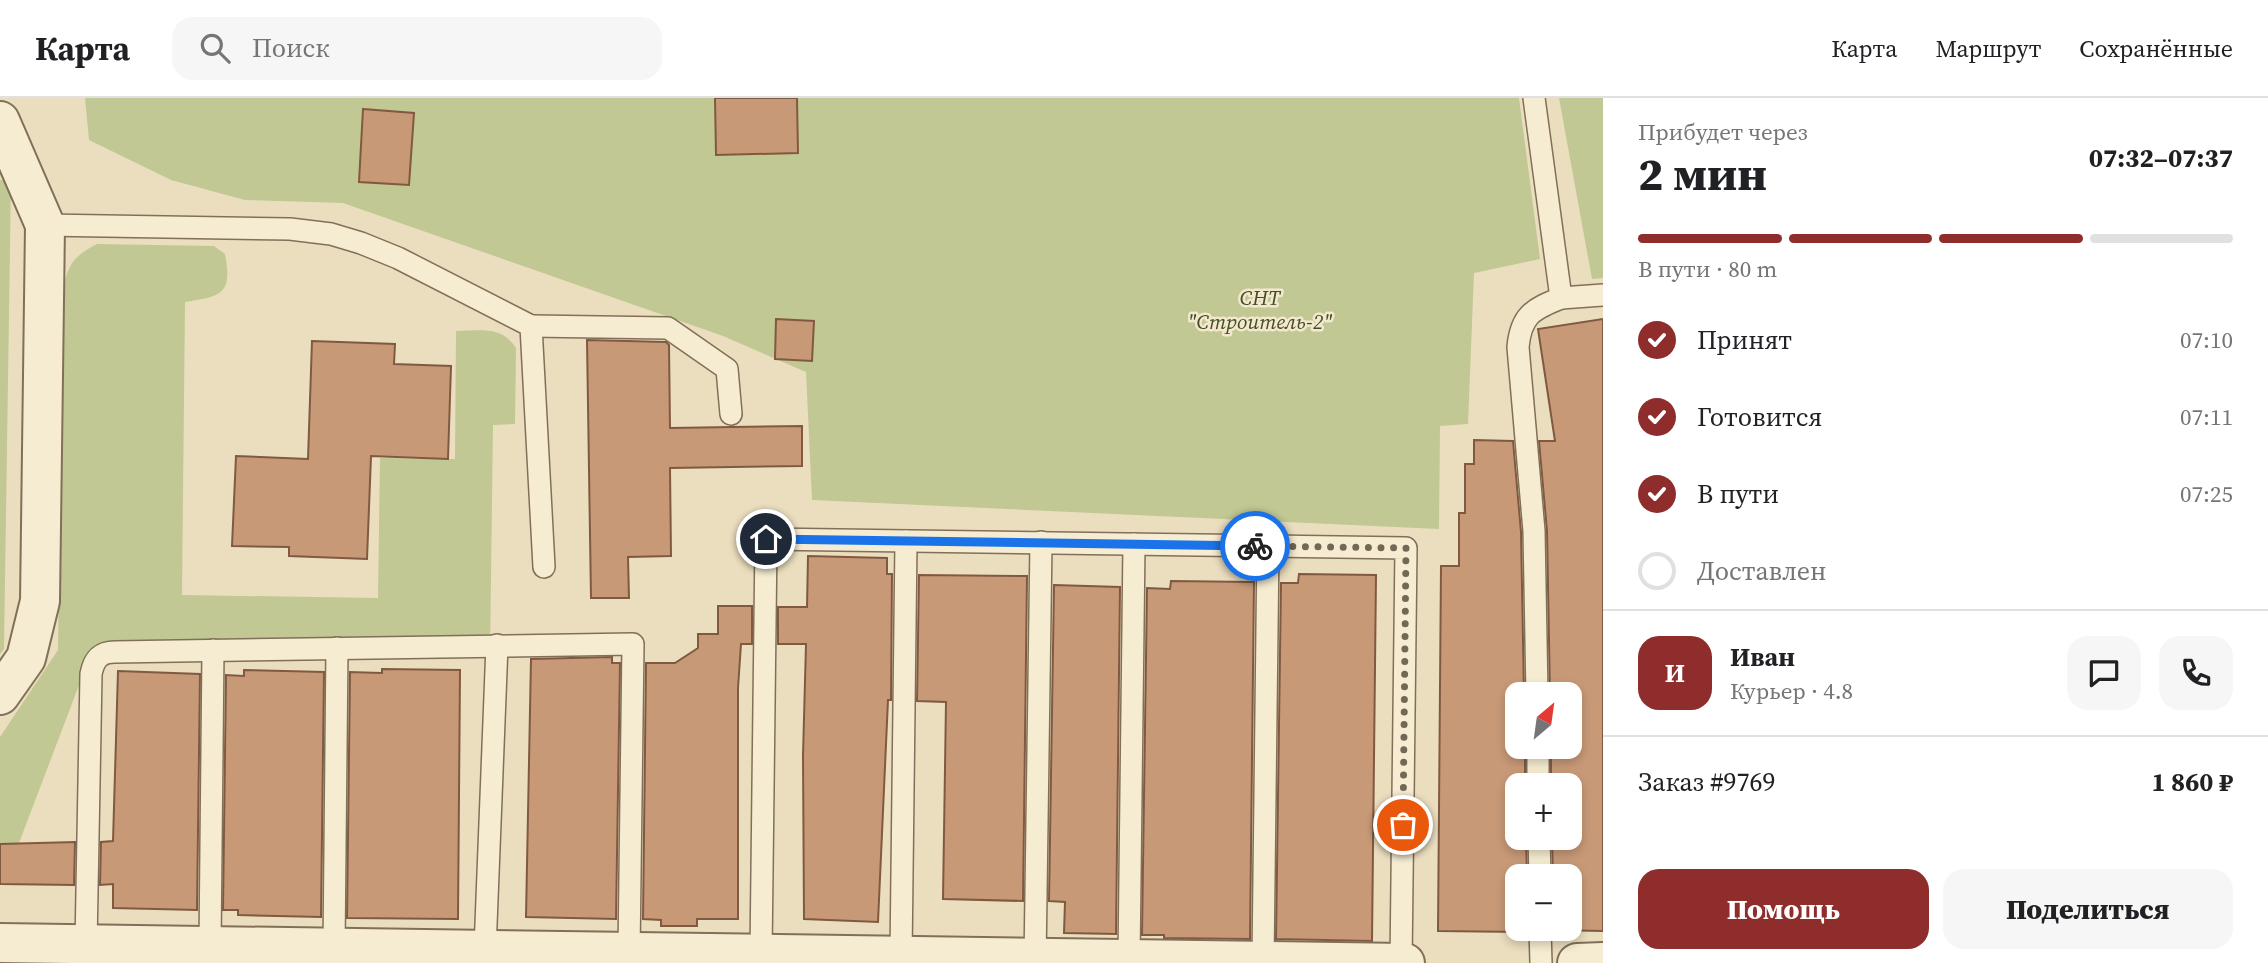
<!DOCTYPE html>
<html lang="ru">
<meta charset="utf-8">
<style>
body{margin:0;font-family:"Source Serif 4",serif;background:#f6f6f6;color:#202124;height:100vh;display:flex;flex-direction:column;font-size:26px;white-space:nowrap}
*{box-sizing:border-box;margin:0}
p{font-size:23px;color:#757577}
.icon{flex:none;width:38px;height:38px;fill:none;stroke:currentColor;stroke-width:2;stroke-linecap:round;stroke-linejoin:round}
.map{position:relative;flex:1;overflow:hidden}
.panel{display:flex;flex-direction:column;background:#fff;width:665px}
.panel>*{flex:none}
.needle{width:46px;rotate:29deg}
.fabs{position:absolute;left:1505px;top:584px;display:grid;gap:14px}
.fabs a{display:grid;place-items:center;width:77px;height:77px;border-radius:14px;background:#fff;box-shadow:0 4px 10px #0003;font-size:35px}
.pin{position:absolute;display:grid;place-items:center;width:60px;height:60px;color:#fff;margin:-30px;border:4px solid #fff;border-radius:50%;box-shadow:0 2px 7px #0007}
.courier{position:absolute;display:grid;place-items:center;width:70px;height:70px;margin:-35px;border:5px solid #1a73e8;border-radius:50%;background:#fff;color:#222;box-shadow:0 2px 9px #0007}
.head em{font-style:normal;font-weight:800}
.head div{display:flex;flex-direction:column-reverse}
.head{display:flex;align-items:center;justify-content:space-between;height:119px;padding:0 35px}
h1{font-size:46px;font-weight:800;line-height:52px}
.bar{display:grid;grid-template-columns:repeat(4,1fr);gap:10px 7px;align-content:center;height:84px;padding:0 35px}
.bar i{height:9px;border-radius:5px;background:#e0e0e0}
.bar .selected{background:#8e2d2c}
.bar p{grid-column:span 4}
.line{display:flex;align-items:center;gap:18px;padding:0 35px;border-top:2px solid #e0e0e0}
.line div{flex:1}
.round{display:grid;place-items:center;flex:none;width:74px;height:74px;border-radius:21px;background:#f6f6f6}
ol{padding:0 35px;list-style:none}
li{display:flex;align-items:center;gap:21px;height:77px}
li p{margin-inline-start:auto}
li .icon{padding:7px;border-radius:50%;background:#8e2d2c;color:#fff;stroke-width:4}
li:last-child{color:#757577}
li i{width:38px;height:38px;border:4px solid #e0e0e0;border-radius:50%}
.action{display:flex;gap:14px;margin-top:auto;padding:14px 35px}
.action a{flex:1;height:80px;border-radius:21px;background:#8e2d2c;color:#fff;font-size:28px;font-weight:800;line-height:80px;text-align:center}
.action a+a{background:#f6f6f6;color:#202124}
header{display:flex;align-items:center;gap:42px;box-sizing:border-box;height:98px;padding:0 35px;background:#fff;border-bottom:2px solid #e0e0e0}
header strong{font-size:33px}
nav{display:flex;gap:38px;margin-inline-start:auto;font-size:24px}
.search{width:490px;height:63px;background:#f6f6f6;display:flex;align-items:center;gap:18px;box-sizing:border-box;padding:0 24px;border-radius:21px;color:#757577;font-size:26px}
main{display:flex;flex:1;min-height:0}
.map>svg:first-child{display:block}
</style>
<header>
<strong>Карта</strong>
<div class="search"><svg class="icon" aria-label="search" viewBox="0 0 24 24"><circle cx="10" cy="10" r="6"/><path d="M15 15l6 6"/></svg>Поиск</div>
<nav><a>Карта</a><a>Маршрут</a><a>Сохранённые</a></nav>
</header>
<main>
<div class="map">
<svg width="1603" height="865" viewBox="0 0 1603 865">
<rect width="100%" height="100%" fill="#ebdebf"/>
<g fill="#c1c894">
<polygon points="85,0 1519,0 1540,161 1474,175 1468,326 1440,328 1439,431 812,402 806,274 723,238 343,105 245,102 171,82 89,42"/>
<polygon points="1559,0 1603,0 1603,180 1592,181"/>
<polygon points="0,82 11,82 4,551 0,556"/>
<path d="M97,146L214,148L225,156C233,198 220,198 185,204L182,497L378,500L380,360L455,361L456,233C481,233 501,227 516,250L515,326L493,327L490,558L92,553L19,745L0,746V639L58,552L63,190C69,165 74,158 97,146Z"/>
</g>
<g fill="#c79977" stroke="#805a40" stroke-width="2">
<polygon points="715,0 797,0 798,55 716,57"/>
<polygon points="363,11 414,15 409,87 359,84"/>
<polygon points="776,221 814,223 812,263 775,261"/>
<polygon points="1603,221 1603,833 1553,832 1570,831 1570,779 1553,779 1552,740 1570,740 1570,688 1551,688 1551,649 1570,649 1570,597 1550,597 1547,433 1539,343 1555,343 1538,231"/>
<polygon points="587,242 666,244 669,247 670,330 802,328 802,368 670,370 671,458 628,459 629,500 591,500"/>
<polygon points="312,243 395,246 394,266 451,268 448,361 371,358 367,461 289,458 289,449 232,448 236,358 308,361"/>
<polygon points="1474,342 1513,343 1521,434 1524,597 1517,597 1517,649 1525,649 1525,688 1517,688 1517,740 1526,740 1527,779 1517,779 1517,831 1521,831 1521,834 1438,833 1441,468 1459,468 1459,415 1465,415 1465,366 1474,366"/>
<polygon points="808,458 887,460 887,476 892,476 891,602 888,602 878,824 804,821 803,658 806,546 778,546 778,509 807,509"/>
<polygon points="1299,476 1376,477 1372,843 1276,841 1281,485 1298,485"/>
<polygon points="919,477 1027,478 1023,803 943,801 946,604 917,603"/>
<polygon points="1171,483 1254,484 1250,841 1164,840 1164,837 1142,837 1147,490 1170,491"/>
<polygon points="1054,487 1120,489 1116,836 1064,835 1065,804 1049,803"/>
<polygon points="718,508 752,508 752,546 741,546 738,590 738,821 697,821 697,828 661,828 661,822 643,821 646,565 675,565 698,550 698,536 718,536"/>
<polygon points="612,559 612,565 620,565 616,821 526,819 531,561"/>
<polygon points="382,571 460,572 458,821 347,820 350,574 382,575"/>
<polygon points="244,572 324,574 321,819 238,817 238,812 223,812 226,577 244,578"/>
<polygon points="118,573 200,576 197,812 113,810 113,786 100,787 101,744 113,743"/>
<polygon points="75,744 74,787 0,786 0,746"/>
</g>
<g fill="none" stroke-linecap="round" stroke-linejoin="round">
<g stroke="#826f59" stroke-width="24">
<g id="lane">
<path d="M1534,0L1561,200C1533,211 1521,217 1518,249L1534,433L1537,597"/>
<polyline points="45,127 290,131 331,136 361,145 398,160 531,228 544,469"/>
<polyline points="1561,200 1603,197"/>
<polyline points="531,228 668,230 727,271 731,316"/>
<polyline points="1538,649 1538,688"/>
<polyline points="1539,740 1540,779"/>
<polyline points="1540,831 1541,865"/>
<path d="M86,847L91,576C94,561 100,554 115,554L633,546L629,854"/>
<polyline points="210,848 213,552"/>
<polyline points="334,850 337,550"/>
<polyline points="485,852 497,547"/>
<polyline points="761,856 766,441 1406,450 1401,865"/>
<polyline points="901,858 906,443"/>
<polyline points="1129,861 1134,446"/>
<polyline points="1263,863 1268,448"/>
<polyline points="1035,865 1041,444"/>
</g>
</g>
<g stroke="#826f59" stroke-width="42">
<g id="street">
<polyline points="0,23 45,127 40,503 26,560 0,597"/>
<polyline points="0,845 1405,865"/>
<polyline points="1577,865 1603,864"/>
</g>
</g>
<use href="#lane" stroke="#f6ecd2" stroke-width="21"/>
<use href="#street" stroke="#f6ecd2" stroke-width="38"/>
</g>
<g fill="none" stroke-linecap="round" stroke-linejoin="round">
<polyline stroke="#736755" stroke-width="7" stroke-dasharray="0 12.6" points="1255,448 1406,450 1403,727"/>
<polyline stroke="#1a73e8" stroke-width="9" points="766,441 1255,448"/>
</g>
<g text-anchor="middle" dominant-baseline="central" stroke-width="5" stroke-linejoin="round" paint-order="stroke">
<g font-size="21" font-style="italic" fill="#434e24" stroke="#f3e8ce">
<text x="1260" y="199">СНТ<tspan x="1260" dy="24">"Строитель-2"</tspan></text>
</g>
</g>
</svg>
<div class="fabs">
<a><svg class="needle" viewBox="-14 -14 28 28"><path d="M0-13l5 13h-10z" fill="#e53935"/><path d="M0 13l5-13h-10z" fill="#757577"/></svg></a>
<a>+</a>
<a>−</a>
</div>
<div class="pin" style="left:1403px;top:727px;background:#ea580c"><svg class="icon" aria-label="bag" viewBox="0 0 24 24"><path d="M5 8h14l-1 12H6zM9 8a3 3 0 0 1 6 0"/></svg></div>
<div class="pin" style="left:766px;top:441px;background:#1f2937"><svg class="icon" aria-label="home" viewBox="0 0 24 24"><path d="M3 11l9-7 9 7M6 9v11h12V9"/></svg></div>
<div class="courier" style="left:1255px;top:448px"><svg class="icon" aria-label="bike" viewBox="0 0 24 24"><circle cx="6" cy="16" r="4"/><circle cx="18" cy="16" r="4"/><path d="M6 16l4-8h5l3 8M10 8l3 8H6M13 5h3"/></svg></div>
</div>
<section class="panel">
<div class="head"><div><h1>2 мин</h1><p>Прибудет через</p></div><em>07:32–07:37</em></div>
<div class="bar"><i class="selected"></i><i class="selected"></i><i class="selected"></i><i></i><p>В пути · 80 m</p></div>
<ol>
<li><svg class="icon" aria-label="check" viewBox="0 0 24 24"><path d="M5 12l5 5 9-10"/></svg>Принят<p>07:10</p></li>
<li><svg class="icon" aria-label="check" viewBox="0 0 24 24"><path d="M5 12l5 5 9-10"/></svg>Готовится<p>07:11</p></li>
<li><svg class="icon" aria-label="check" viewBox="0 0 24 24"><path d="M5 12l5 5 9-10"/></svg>В пути<p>07:25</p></li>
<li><i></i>Доставлен</li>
</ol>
<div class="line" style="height:126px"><b class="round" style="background:#8e2d2c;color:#fff">И</b><div><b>Иван</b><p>Курьер · 4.8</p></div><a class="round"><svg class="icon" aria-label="chat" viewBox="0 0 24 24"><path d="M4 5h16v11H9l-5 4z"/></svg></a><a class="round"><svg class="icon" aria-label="phone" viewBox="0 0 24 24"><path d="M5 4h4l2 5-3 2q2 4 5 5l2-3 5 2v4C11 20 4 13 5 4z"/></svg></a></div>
<div class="line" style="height:91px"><div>Заказ #9769</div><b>1 860 ₽</b></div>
<div class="action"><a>Помощь</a><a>Поделиться</a></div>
</section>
</main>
